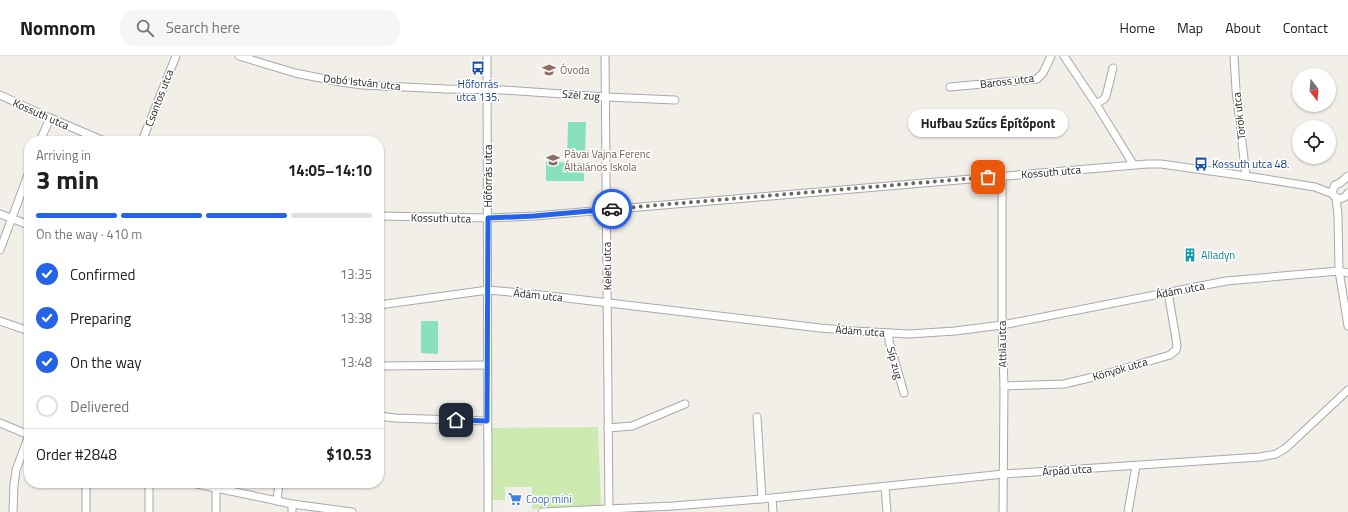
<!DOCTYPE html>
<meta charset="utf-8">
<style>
body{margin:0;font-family:"Titillium Web",sans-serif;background:#f6f6f6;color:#202124;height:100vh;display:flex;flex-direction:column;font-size:15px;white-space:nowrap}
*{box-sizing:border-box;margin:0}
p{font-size:13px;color:#757577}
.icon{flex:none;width:22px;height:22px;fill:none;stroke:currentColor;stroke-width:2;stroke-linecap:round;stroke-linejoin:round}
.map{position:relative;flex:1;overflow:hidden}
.sheet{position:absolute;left:24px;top:80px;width:360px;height:352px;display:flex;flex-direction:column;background:#fff;border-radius:16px;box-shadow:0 1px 3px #0004}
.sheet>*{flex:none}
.needle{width:26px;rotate:163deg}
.tools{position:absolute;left:1292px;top:12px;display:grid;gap:8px}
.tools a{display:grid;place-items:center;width:44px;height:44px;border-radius:50%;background:#fff;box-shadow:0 1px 3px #0004;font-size:20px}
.pin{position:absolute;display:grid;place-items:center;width:34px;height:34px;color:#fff;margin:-17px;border-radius:8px;box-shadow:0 2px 6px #0006}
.courier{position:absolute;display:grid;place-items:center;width:40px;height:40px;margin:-20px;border:3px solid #2563eb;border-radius:50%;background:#fff;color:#222;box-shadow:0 1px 5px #0007}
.bubble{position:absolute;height:28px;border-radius:14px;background:#fff;box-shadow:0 1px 3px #0004;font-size:13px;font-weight:700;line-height:28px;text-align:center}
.head em{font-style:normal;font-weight:700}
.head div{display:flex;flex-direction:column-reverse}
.head{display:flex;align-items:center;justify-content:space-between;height:68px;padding:0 12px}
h1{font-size:26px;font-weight:700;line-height:30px}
.bar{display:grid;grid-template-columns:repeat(4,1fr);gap:6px 4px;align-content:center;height:48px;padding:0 12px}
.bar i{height:5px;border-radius:3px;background:#e0e0e0}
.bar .on{background:#2563eb}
.bar p{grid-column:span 4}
.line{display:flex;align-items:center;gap:10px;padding:0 12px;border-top:1px solid #e0e0e0}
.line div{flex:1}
ol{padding:0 12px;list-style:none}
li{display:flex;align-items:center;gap:12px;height:44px}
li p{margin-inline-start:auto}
li .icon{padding:4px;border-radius:50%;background:#2563eb;color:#fff;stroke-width:4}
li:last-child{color:#757577}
li i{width:22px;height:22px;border:2px solid #e0e0e0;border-radius:50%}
header{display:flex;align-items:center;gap:24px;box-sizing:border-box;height:56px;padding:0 20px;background:#fff;border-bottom:1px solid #e0e0e0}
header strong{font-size:19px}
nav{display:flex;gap:22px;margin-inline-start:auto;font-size:14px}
.search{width:280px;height:36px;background:#f6f6f6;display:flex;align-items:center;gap:10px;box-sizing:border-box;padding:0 14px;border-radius:16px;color:#757577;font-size:15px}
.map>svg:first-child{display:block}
</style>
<header>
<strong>Nomnom</strong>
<div class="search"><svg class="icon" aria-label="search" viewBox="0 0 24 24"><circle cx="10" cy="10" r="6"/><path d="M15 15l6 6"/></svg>Search here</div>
<nav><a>Home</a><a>Map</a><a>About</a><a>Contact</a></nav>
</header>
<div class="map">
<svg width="1348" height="456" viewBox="0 0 1348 456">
<rect width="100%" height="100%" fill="#f2efe9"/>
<polygon fill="#cdebb0" points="598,371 601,449 532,453 532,431 505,431 505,444 491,444 491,372"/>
<g fill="#88e0be">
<polygon points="568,66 586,66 585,102 567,101"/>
<polygon points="546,106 584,107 584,125 546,125"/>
<polygon points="421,265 438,265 438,298 421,297"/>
</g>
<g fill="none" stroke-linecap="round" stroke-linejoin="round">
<g stroke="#a9a9a9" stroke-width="9">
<g id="street">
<polyline points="239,0 295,17 340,26 362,29 446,33 504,34 606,41 675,44"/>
<polyline points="487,0 488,456"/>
<polyline points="605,0 609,456"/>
<polyline points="1064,0 1096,48 1133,108"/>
<polyline points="1234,0 1236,34 1246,120"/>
<polyline points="950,31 1037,23 1043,17 1051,0"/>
<polyline points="0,39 50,62 104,85"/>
<polyline points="1096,48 1104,43 1106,40 1113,12"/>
<polyline points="40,85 50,62"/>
<polyline points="142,85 176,0"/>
<polyline points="1002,120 1002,269 1004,330 1003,456"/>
<polyline points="1348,120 1340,127 1335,129 1332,136 1334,140 1339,143 1345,141 1348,137"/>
<polyline points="1336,142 1338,159 1339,215 1348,270"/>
<polyline points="0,158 29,169"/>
<polyline points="379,160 488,162 534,160 1147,108 1161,108 1246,120 1315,131 1333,138"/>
<polyline points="0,194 29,116"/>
<polyline points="379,249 488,234 541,239 820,272 855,275 909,278 955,275 1002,269 1226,225 1339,215 1348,217"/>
<polyline points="0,265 29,275"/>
<polyline points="889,277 889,285 904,337"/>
<polyline points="379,310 487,309"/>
<polyline points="1004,330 1064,328 1102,319 1170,299 1176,294 1177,289 1168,236"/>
<polyline points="379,360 395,362 487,365"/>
<polyline points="757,361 762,443"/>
<polyline points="0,367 29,379 16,414 14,429 13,456"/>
<polyline points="608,372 632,370 685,348"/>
<polyline points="86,427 86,456"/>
<polyline points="149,427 149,456"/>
<polyline points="192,427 292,448 352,456"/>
<polyline points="885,431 887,456"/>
<polyline points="772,442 773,456"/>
<polyline points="277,445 279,427"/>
<polyline points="216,456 216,433"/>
<polyline points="292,456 292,448"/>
<polyline points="542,456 673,450 772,442 1004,418 1260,401 1276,398 1286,392 1348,334"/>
<polyline points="1128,456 1136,410"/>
</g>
</g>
<use href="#street" stroke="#fff" stroke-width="7"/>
</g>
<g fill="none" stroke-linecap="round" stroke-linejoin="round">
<polyline stroke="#6b6a68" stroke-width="4" stroke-dasharray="0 7.2" points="612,153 988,121"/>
<polyline stroke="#2563eb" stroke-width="5" points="456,364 487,365 488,162 534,160 612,153"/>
</g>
<defs>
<g id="bus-bare" transform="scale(1.08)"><path d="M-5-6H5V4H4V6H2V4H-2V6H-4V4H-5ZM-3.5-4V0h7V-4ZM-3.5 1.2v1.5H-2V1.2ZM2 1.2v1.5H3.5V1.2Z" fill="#1a4fb4" stroke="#fff" stroke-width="2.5" paint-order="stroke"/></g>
<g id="school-bare" transform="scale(1.08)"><path d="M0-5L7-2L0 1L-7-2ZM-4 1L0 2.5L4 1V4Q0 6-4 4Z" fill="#8d6e63" stroke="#fff" stroke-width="2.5" paint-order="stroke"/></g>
<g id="building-bare" transform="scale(1.08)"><path d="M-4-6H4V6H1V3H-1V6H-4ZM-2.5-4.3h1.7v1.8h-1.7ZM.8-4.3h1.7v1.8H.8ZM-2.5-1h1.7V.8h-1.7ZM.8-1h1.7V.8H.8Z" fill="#0f9aa8" stroke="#fff" stroke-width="2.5" paint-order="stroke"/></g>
<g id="supermarket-bare" transform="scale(1.08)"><path d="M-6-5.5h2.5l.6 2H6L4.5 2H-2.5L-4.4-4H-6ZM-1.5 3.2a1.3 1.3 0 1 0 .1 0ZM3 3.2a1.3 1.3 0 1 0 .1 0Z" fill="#3f7fe0" stroke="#fff" stroke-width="2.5" paint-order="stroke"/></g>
</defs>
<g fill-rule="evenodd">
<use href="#bus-bare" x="478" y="12"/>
<use href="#school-bare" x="549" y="14"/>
<use href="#school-bare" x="553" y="104"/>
<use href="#bus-bare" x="1201" y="108"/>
<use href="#building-bare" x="1190" y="199"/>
<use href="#supermarket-bare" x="515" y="443"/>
</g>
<g text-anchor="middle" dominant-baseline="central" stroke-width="3" stroke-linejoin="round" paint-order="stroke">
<g font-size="11" fill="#785e54" stroke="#fff" text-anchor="start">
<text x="560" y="14">Óvoda</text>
<text x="564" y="98">Pávai Vajna Ferenc<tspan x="564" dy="13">Általános Iskola</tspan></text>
</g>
<g font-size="11" fill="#222" stroke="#fff">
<text transform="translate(1007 25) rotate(-7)">Baross utca</text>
<text transform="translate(362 26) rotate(6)">Dobó István utca</text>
<text transform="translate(581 39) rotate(4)">Szél zug</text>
<text transform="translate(159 42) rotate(-69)">Csontos utca</text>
<text transform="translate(41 58) rotate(24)">Kossuth utca</text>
<text transform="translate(1239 60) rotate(-96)">Török utca</text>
<text transform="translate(1051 116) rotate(-5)">Kossuth utca</text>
<text transform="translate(488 120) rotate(-90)">Hőforrás utca</text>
<text transform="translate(441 162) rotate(1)">Kossuth utca</text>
<text transform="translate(607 210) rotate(-91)">Keleti utca</text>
<text transform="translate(1180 234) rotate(-11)">Ádám utca</text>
<text transform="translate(538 239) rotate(6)">Ádám utca</text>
<text transform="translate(860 275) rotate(4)">Ádám utca</text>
<text transform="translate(1002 288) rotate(-91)">Attila utca</text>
<text transform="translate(895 307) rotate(75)">Síp zug</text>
<text transform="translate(1120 313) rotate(-16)">Könyök utca</text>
<text transform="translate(1067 414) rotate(-4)">Árpád utca</text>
</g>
<g font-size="11" fill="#164399" stroke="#fff">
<text x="478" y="28">Hőforrás<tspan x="478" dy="13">utca 135.</tspan></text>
<text x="1212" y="108" text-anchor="start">Kossuth utca 48.</text>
</g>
<g font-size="11" fill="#0d838f" stroke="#fff" text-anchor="start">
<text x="1201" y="199">Alladyn</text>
</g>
<g font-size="11" fill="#366cbe" stroke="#fff" text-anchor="start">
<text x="526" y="443">Coop mini</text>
</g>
</g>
</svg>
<div class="tools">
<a><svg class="needle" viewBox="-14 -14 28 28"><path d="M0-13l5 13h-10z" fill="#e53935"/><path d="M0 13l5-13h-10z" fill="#757577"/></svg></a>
<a><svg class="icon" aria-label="locate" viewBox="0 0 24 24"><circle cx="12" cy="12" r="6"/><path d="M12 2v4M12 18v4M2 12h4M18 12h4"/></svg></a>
</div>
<div class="pin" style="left:988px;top:121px;background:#ea580c"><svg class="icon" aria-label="bag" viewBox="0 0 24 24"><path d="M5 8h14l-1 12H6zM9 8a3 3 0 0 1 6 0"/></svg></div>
<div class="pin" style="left:456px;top:364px;background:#1f2937"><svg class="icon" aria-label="home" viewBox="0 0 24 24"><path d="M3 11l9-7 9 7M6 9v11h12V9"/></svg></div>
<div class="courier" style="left:612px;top:153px"><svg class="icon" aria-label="car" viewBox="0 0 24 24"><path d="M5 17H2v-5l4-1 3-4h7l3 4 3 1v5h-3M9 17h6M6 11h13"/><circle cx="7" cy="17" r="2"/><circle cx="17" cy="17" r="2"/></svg></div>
<div class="bubble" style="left:908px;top:53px;width:160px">Hufbau Szűcs Építőpont</div>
<section class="sheet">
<div class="head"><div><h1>3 min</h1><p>Arriving in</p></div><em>14:05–14:10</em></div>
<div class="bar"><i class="on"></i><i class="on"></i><i class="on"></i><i></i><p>On the way · 410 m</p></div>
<ol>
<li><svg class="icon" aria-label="check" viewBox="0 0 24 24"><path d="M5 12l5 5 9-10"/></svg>Confirmed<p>13:35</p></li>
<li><svg class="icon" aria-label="check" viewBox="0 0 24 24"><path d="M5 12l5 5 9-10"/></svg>Preparing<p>13:38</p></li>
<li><svg class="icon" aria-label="check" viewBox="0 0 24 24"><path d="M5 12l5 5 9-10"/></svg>On the way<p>13:48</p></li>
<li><i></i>Delivered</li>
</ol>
<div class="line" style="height:52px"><div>Order #2848</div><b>$10.53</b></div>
</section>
</div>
